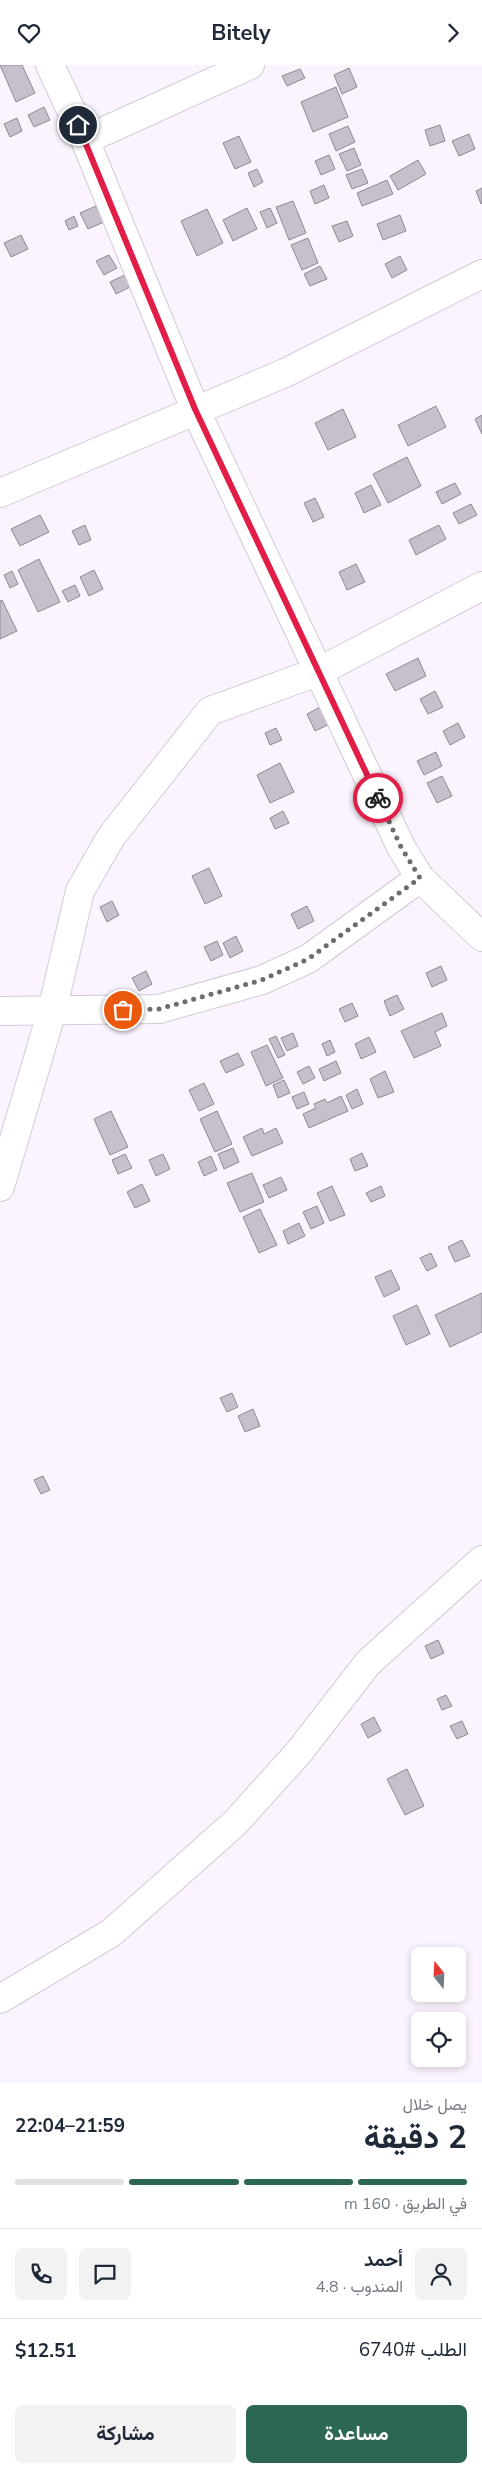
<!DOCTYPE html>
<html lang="ar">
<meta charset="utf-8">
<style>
body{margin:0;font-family:"Nunito Sans",Vazirmatn,sans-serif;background:#f2f2f3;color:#1f2937;direction:rtl;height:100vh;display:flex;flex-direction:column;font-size:19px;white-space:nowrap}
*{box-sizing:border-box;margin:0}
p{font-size:16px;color:#747a83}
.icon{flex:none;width:28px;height:28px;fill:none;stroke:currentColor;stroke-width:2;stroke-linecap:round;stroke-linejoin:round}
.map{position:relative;height:2018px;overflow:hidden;direction:ltr}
.sheet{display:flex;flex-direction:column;background:#fff;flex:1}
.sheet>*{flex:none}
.needle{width:32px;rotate:342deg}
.controls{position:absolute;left:411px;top:1882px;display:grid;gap:10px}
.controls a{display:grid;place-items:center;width:55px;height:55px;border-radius:8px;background:#fff;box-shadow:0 2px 8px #0003;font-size:25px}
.pin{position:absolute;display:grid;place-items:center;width:42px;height:42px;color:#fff;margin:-21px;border:2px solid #fff;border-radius:50%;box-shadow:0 1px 5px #0007}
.courier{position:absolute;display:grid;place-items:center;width:50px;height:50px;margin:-25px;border:4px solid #e11d48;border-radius:50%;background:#fff;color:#222;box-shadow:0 1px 6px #0007}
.headline em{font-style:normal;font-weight:700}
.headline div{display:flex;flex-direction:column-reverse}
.headline{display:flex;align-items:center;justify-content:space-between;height:85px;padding:0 15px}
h1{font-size:32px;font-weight:700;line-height:38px}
.bar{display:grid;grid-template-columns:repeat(4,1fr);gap:8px 5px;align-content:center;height:60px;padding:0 15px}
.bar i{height:6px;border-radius:4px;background:#e0e1e3}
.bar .selected{background:#2c6751}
.bar p{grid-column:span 4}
.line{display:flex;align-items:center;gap:12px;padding:0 15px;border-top:1px solid #e0e1e3}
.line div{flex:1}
.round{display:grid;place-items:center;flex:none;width:52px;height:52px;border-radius:8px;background:#f2f2f3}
.cta{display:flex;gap:10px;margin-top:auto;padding:10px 15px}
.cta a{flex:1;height:58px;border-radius:8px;background:#2c6751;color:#fff;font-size:20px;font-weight:700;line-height:58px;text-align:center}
.cta a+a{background:#f2f2f3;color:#1f2937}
header{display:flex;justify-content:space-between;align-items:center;height:65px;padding:0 15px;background:#fff;font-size:22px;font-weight:700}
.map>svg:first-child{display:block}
</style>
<header><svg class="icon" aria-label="forward" viewBox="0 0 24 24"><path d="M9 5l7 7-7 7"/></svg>Bitely<svg class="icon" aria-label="heart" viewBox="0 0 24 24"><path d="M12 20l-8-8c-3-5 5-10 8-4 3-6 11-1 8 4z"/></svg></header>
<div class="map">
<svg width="482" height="2018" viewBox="0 0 482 2018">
<rect width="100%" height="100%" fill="#fbf4fe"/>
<g fill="#c7bfcb" stroke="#908893">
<polygon points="0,0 22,0 35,28 16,37"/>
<polygon points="349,3 357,22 342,29 334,10"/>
<polygon points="300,4 305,13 287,21 282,11"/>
<polygon points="336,22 348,52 313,67 301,37"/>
<polygon points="44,42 50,55 34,62 28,50"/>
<polygon points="17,53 22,66 10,72 4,59"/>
<polygon points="440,60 445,76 430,81 425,65"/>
<polygon points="348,61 355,77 336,86 329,69"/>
<polygon points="469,69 475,84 459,91 452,76"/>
<polygon points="239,71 251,97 235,104 223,78"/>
<polygon points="354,83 361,100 347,106 339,89"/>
<polygon points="329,90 335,104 321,110 315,96"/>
<polygon points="418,95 426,109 398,125 390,111"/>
<polygon points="257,104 263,117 254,122 248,108"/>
<polygon points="362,104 368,118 352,124 346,110"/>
<polygon points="387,115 393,129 362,141 357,128"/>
<polygon points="324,120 329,133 315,139 310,126"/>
<polygon points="482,123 482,138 481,139 476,126"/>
<polygon points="293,136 306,168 289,175 276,142"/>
<polygon points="96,141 104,157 88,164 80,148"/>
<polygon points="247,143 257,164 233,176 223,155"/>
<polygon points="270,143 277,158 267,163 260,147"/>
<polygon points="207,144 223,178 197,191 181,156"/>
<polygon points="400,150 406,166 383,175 377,159"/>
<polygon points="74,151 78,161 69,165 65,156"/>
<polygon points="347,156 353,171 339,177 332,161"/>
<polygon points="21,170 28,184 11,192 4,178"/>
<polygon points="308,173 318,198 302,205 291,180"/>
<polygon points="109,190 117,203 104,210 96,196"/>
<polygon points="400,191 407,205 392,213 385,199"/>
<polygon points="320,201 327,214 310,221 304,209"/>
<polygon points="125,210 130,222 116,229 110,217"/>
<polygon points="436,341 446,362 408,381 398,360"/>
<polygon points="343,344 356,372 328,385 315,358"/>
<polygon points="482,350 482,369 475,354"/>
<polygon points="407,392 421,421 388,438 373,409"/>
<polygon points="455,418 461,429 442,439 436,427"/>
<polygon points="371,420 381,440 364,448 355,428"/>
<polygon points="315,433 324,452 313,457 304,438"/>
<polygon points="471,439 477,450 459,459 453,448"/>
<polygon points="40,450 49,467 20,481 11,464"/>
<polygon points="85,460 91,475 79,480 72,466"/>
<polygon points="439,460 446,474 416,490 409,475"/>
<polygon points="39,494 60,537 38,547 18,505"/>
<polygon points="356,499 365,517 347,525 339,507"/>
<polygon points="94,505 103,524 89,531 80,512"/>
<polygon points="12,506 18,519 10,523 4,510"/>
<polygon points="75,520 80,531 68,537 62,526"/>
<polygon points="2,535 17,566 0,574 0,536"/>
<polygon points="418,593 426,611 395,626 386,609"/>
<polygon points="435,626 443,642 428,649 420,634"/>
<polygon points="324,640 332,658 315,666 307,649"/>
<polygon points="458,658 465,672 450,680 443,666"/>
<polygon points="276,663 282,675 270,680 265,668"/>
<polygon points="436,687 442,701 424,710 417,696"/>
<polygon points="280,698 294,727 270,738 257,710"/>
<polygon points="442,711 452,731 437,738 427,718"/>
<polygon points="283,746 289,758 275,764 270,753"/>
<polygon points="209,803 222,831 205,839 192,811"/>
<polygon points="112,836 119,850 107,857 100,842"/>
<polygon points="307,841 314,856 298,864 291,849"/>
<polygon points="236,871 243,886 230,893 223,878"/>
<polygon points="217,876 223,890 211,896 204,882"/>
<polygon points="441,901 447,915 432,922 426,908"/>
<polygon points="146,906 152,919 139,926 132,913"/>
<polygon points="397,930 404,944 390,951 384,936"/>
<polygon points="352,938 358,951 345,957 339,944"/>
<polygon points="442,948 447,961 435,967 441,981 414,993 401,966"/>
<polygon points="293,968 298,981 287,986 281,973"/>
<polygon points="276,971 285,990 278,993 269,974"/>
<polygon points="369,972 376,987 361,994 355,979"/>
<polygon points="330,975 335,987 327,991 322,979"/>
<polygon points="267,980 283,1013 266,1021 251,987"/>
<polygon points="238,988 244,1000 226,1008 220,996"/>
<polygon points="336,996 341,1008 324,1016 319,1004"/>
<polygon points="309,1001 315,1013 303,1019 297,1007"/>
<polygon points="385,1006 394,1027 378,1033 370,1014"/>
<polygon points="284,1015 290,1028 278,1033 273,1020"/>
<polygon points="204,1018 214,1039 199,1046 189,1025"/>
<polygon points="357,1024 363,1039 352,1044 346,1030"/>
<polygon points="304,1027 309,1039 297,1044 292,1032"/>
<polygon points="341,1031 348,1046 309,1063 303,1049 316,1043 314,1039 325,1034 327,1038"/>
<polygon points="111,1046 128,1082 110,1090 94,1054"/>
<polygon points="217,1046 232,1079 215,1087 200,1054"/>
<polygon points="262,1063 264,1069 276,1063 283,1078 252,1091 243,1072"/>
<polygon points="233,1083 239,1097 224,1104 218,1089"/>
<polygon points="362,1088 368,1101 355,1106 350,1094"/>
<polygon points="125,1089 132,1103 118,1109 112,1095"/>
<polygon points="163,1089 170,1104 156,1111 149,1095"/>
<polygon points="211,1091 217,1105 204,1111 198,1097"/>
<polygon points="252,1108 264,1137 240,1147 227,1118"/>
<polygon points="281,1112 287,1125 269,1133 263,1120"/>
<polygon points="142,1119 150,1136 135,1143 127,1127"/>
<polygon points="332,1121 345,1150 330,1156 317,1128"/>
<polygon points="381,1121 385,1131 371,1137 366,1128"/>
<polygon points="317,1141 324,1158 311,1164 303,1147"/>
<polygon points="260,1144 277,1180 259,1188 243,1152"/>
<polygon points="299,1158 305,1171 288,1179 283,1166"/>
<polygon points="462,1175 470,1191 455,1197 448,1182"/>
<polygon points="431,1188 437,1201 427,1206 420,1193"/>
<polygon points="391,1205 400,1224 384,1232 375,1212"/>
<polygon points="482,1228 482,1267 450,1282 435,1250"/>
<polygon points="417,1240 430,1269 406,1280 393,1251"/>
<polygon points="232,1328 238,1342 227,1347 220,1333"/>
<polygon points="253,1344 260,1361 245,1367 238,1351"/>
<polygon points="43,1411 50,1425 41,1429 34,1415"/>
<polygon points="438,1575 444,1588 431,1594 425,1581"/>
<polygon points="446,1630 452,1641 442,1645 437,1634"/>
<polygon points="374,1652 381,1666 368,1673 361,1659"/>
<polygon points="462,1656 468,1669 457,1674 450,1661"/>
<polygon points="407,1704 424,1741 405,1750 387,1714"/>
</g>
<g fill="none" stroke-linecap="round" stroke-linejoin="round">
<g stroke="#d3cad6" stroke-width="30">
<g id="minor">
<polyline points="50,0 85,75 195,344 401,782 420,813 482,872"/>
<polyline points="85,75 250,0"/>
<polyline points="0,428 285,308 482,209"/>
<polyline points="0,946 159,944 262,915 308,894 420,813"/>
<polyline points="0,1122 52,946 80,826 111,772 210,646 320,606 482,521"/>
<polyline points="0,1934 111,1868 235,1758 299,1687 368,1598 482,1495"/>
</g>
</g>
<use href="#minor" stroke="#fff" stroke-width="28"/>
</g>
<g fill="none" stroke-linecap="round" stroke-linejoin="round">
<polyline stroke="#6f6a71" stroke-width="5" stroke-dasharray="0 9" points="123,945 159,944 262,915 308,894 420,813 401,782 378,733"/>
<polyline stroke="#e11d48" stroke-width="6" points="78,60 195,344 378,733"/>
</g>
</svg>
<div class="controls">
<a><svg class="needle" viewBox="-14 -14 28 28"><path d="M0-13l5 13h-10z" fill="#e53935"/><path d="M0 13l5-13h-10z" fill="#747a83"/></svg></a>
<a><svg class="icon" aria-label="locate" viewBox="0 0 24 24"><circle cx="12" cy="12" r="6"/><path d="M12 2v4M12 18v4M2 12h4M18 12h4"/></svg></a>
</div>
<div class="pin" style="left:123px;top:945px;background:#ea580c"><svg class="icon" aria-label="bag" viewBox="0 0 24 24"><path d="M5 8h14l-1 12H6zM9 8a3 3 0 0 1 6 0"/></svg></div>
<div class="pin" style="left:78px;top:60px;background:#1f2937"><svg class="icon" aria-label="home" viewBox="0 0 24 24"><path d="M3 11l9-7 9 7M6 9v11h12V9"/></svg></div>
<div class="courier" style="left:378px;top:733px"><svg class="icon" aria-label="bike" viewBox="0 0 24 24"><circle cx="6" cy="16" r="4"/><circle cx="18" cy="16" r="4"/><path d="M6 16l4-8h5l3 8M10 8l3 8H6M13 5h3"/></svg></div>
</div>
<section class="sheet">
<div class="headline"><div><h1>2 دقيقة</h1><p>يصل خلال</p></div><em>21:59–22:04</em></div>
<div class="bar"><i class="selected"></i><i class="selected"></i><i class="selected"></i><i></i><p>في الطريق · 160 m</p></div>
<div class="line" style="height:90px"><a class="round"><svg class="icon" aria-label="person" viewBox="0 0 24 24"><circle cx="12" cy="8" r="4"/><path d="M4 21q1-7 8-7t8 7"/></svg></a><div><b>أحمد</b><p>المندوب · 4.8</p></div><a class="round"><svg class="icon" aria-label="chat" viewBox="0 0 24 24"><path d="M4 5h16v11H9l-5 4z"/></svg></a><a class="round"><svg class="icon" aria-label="phone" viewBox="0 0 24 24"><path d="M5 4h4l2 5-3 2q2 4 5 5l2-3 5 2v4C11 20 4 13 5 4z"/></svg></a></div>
<div class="line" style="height:65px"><div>الطلب #6740</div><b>$12.51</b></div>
<div class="cta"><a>مساعدة</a><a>مشاركة</a></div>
</section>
